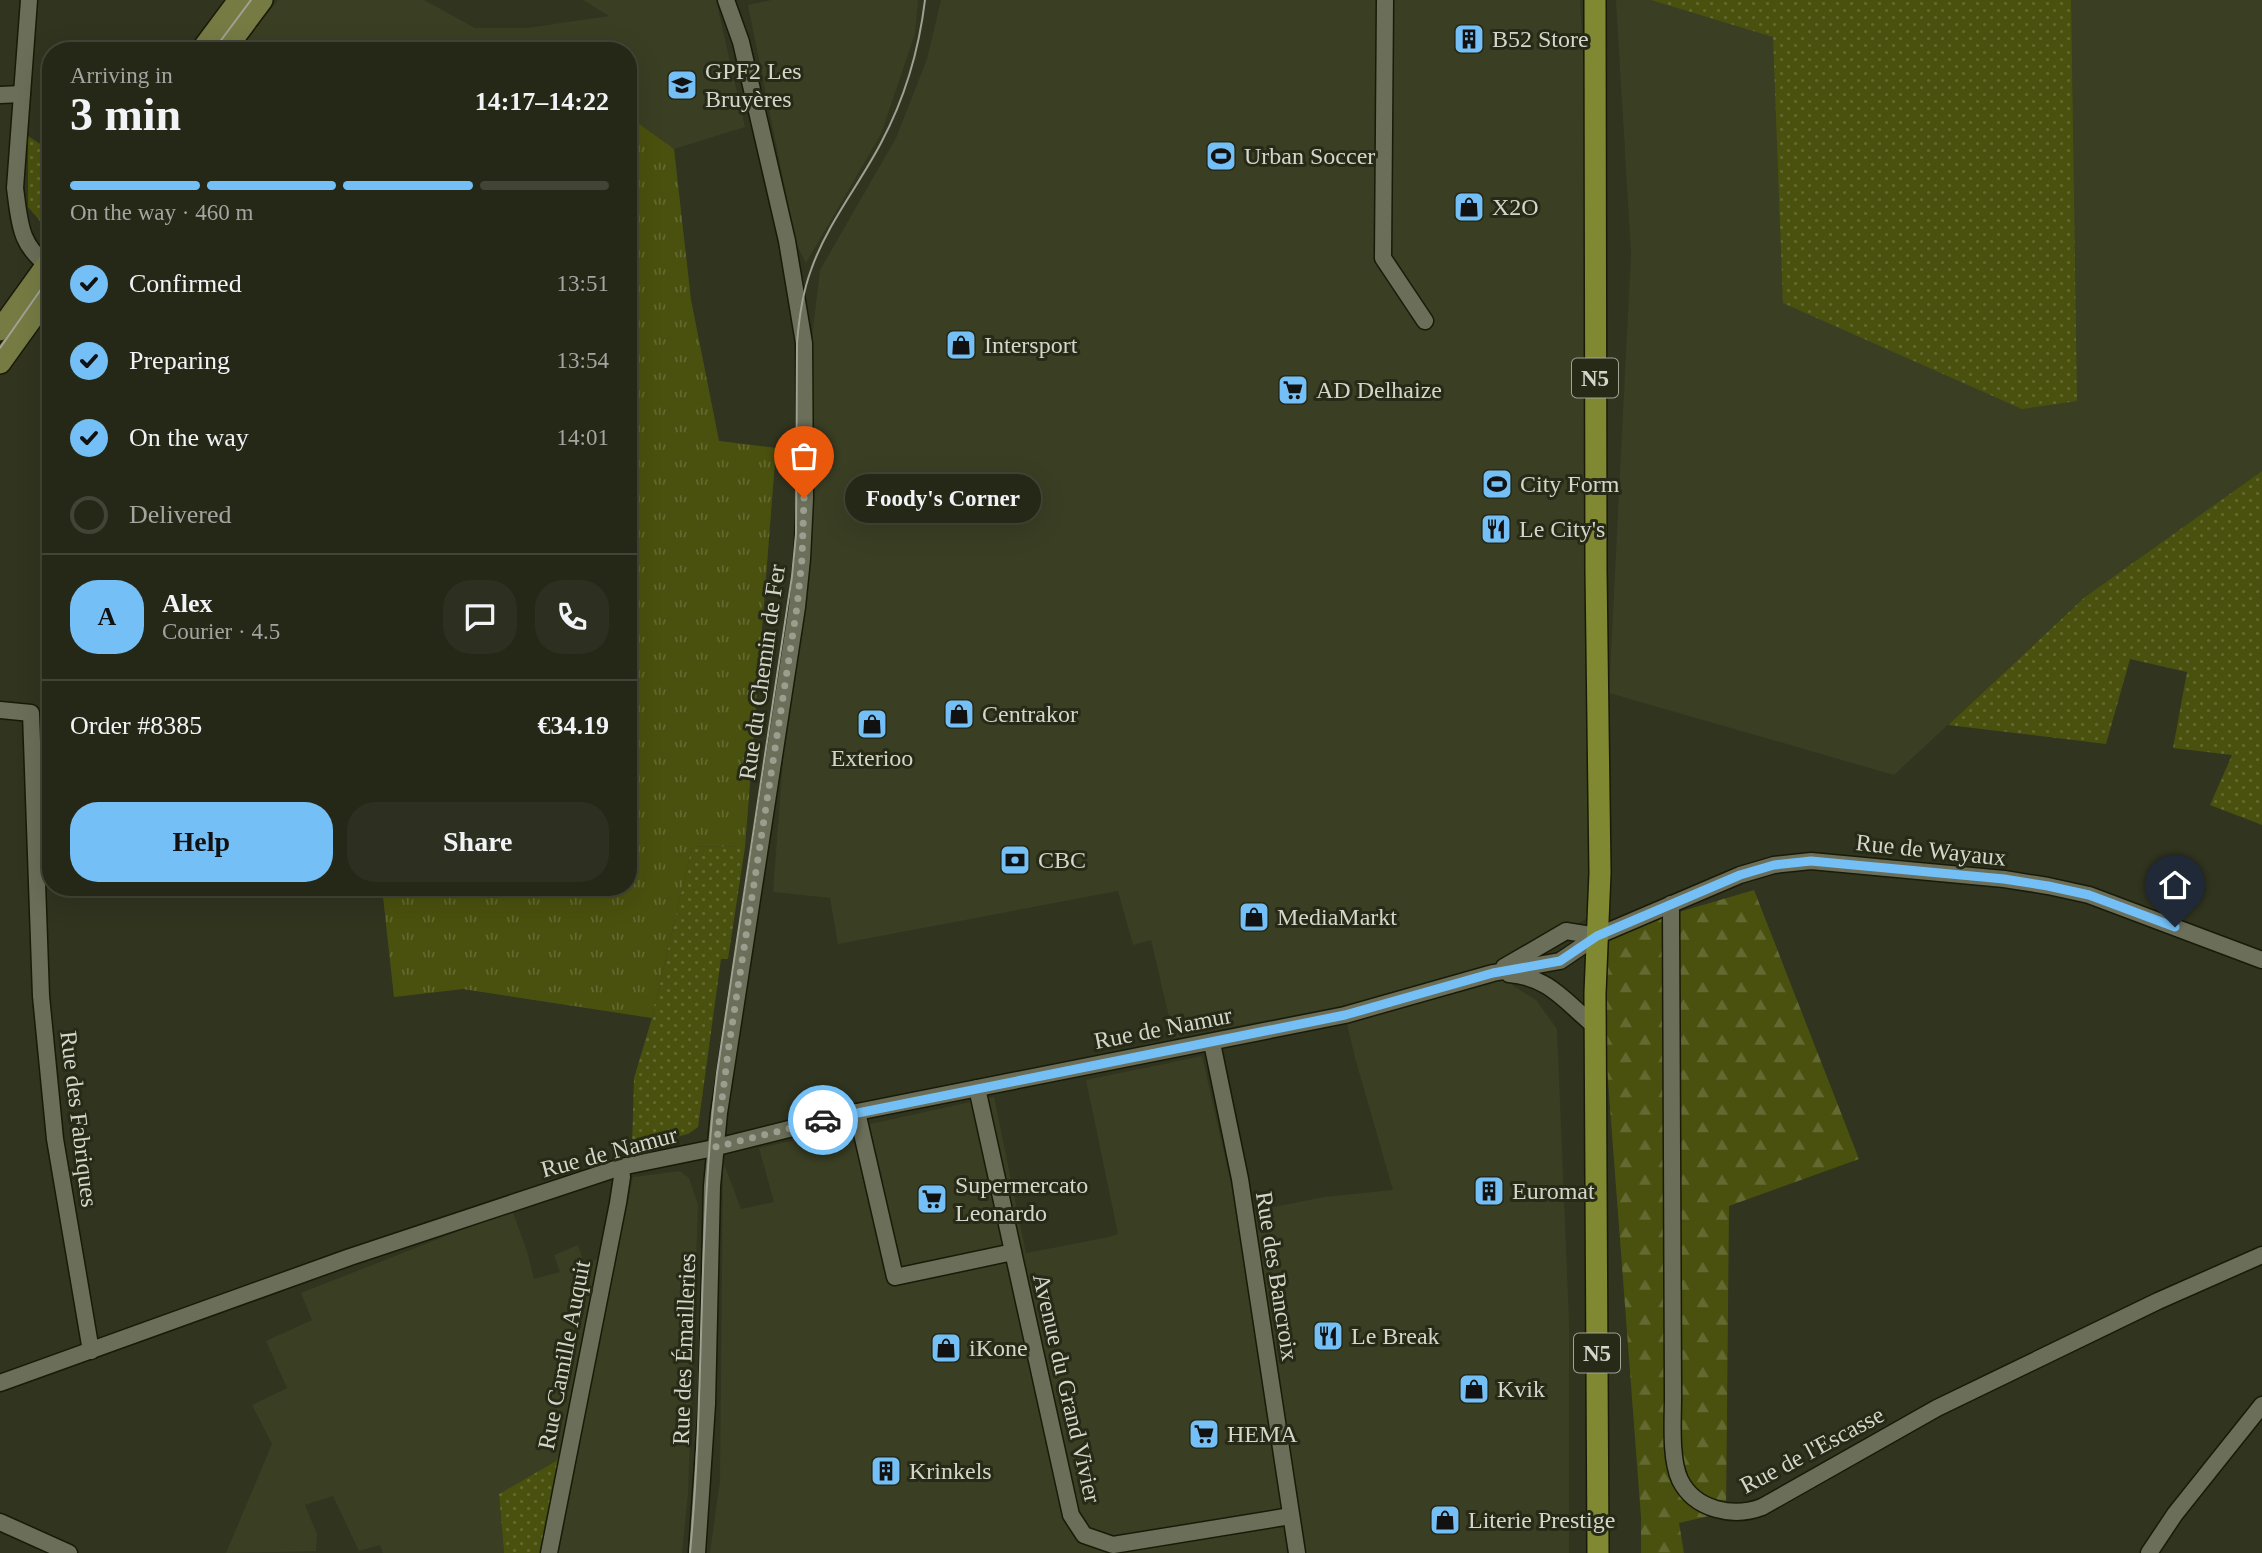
<!DOCTYPE html>
<meta charset="utf-8">
<style>
body{margin:0;font-family:Georgia,serif;background:#2d2f20;color:#f1f3f6;height:100vh;display:flex;flex-direction:column;font-size:26px;white-space:nowrap}
*{box-sizing:border-box;margin:0}
p{font-size:23px;color:#a3a5a1}
.icon{flex:none;width:38px;height:38px;fill:none;stroke:currentColor;stroke-width:2;stroke-linecap:round;stroke-linejoin:round}
.map{position:relative;flex:1;overflow:hidden}
.sheet{position:absolute;left:42px;top:42px;width:595px;height:854px;display:flex;flex-direction:column;background:#252717;border-radius:28px;box-shadow:0 7px 28px #0002,0 0 0 2px #424436}
.sheet>*{flex:none}
.pin{position:absolute;display:grid;place-items:center;width:60px;height:60px;color:#fff;margin:-72px -30px;border-radius:50% 50% 50% 0;rotate:-45deg;box-shadow:0 0 7px #0007}
.pin .icon{rotate:45deg}
.courier{position:absolute;display:grid;place-items:center;width:70px;height:70px;margin:-35px;border:5px solid #74c0f6;border-radius:50%;background:#fff;color:#222;box-shadow:0 2px 9px #0007}
.bubble{position:absolute;height:49px;border-radius:24px;background:#252717;box-shadow:0 7px 28px #0002,0 0 0 2px #424436;font-size:23px;font-weight:700;line-height:49px;text-align:center}
.head em{font-style:normal;font-weight:700}
.head div{display:flex;flex-direction:column-reverse}
.head{display:flex;align-items:center;justify-content:space-between;height:119px;padding:0 28px}
h1{font-size:46px;font-weight:700;line-height:52px}
.bar{display:grid;grid-template-columns:repeat(4,1fr);gap:10px 7px;align-content:center;height:84px;padding:0 28px}
.bar i{height:9px;border-radius:5px;background:#424436}
.bar .current{background:#74c0f6}
.bar p{grid-column:span 4}
.line{display:flex;align-items:center;gap:18px;padding:0 28px;border-top:2px solid #424436}
.line div{flex:1}
.round{display:grid;place-items:center;flex:none;width:74px;height:74px;border-radius:28px;background:#2d2f20}
ol{padding:0 28px;list-style:none}
li{display:flex;align-items:center;gap:21px;height:77px}
li p{margin-inline-start:auto}
li .icon{padding:7px;border-radius:50%;background:#74c0f6;color:#111;stroke-width:4}
li:last-child{color:#a3a5a1}
li i{width:38px;height:38px;border:4px solid #424436;border-radius:50%}
.action{display:flex;gap:14px;margin-top:auto;padding:14px 28px}
.action a{flex:1;height:80px;border-radius:28px;background:#74c0f6;color:#111;font-size:28px;font-weight:700;line-height:80px;text-align:center}
.action a+a{background:#2d2f20;color:#f1f3f6}
.map>svg:first-child{display:block}
</style>
<div class="map">
<svg width="2262" height="1553" viewBox="0 0 2262 1553">
<defs>
<pattern id="grass-dots" width="8" height="8" patternUnits="userSpaceOnUse" patternTransform="scale(1.75)"><rect width="8" height="8" fill="#4a510e"/><path d="M2 2h.1M6 6h.1" fill="none" stroke="#636930" stroke-width="1.8" stroke-linecap="round"/></pattern>
<pattern id="forest-firs" width="22" height="20" patternUnits="userSpaceOnUse" patternTransform="scale(1.75)"><rect width="22" height="20" fill="#4a510e"/><path d="M5 1l3.5 6h-7zM16 11l3.5 6h-7z" fill="#636930"/></pattern>
<pattern id="park-tufts" width="24" height="20" patternUnits="userSpaceOnUse" patternTransform="scale(1.75)"><rect width="24" height="20" fill="#4a510e"/><path d="M3 7l-1-3M5 7V3M7 7l1-3M15 17l-1-3M17 17v-4M19 17l1-3" fill="none" stroke="#636930"/></pattern>
</defs>
<rect width="100%" height="100%" fill="#31341f"/>
<g fill="#3a3e23">
<polygon points="278,0 424,0 475,28 527,28 609,16 583,0 716,0 745,127 674,149 691,300 719,441 776,448 745,847 692,846 652,1018 463,989 394,997 382,887 628,887 628,51 238,51"/>
<polygon points="771,0 918,0 915,34 881,134 806,263 796,243 748,5"/>
<polygon points="941,0 1580,0 1584,70 1596,485 1598,912 1560,934 1454,983 1493,973 1536,1000 1557,1029 1569,1320 1569,1553 710,1553 720,1481 723,1161 741,1209 774,1202 759,1148 994,1097 1026,1253 1109,1237 1118,1234 1086,1080 1202,1056 1238,1214 1324,1197 1393,1190 1355,1058 1345,1015 1437,988 1174,1038 1151,940 1133,945 1118,891 838,944 830,898 773,892 784,746 804,607 812,518 813,329 820,270 896,138 927,59"/>
<polygon points="1616,0 2262,0 2262,471 2085,597 1894,775 1609,693 1631,254"/>
<polygon points="680,1171 689,1178 698,1205 688,1493 682,1553 556,1553 633,1177"/>
<polygon points="512,1210 527,1251 534,1279 560,1272 554,1255 578,1245 585,1265 600,1257 570,1440 556,1461 499,1494 504,1553 383,1553 380,1545 359,1551 333,1496 305,1505 317,1534 316,1551 226,1553 272,1444 252,1405 287,1388 266,1341 312,1320 301,1293"/>
</g>
<g fill="url(#grass-dots)">
<polygon points="1651,0 2071,0 2077,401 2022,409 1783,303 1773,37"/>
<polygon points="28,136 51,151 51,228 46,228 28,207"/>
<polygon points="2262,471 2262,825 2210,805 2232,755 2173,748 2187,672 2130,659 2106,744 1948,725 2085,597"/>
<polygon points="692,846 745,847 728,959 721,959 698,1127 688,1134 632,1148 634,1078 652,1018"/>
<polygon points="561,1451 564,1472 548,1553 504,1553 499,1494 556,1461"/>
</g>
<polygon fill="url(#forest-firs)" points="1754,890 1859,1159 1729,1206 1726,1512 1679,1523 1684,1553 1641,1553 1641,1517 1597,936"/>
<polygon fill="url(#park-tufts)" points="628,116 674,149 691,300 719,441 776,448 745,847 692,846 652,1018 463,989 394,997 382,887 628,887"/>
<g fill="none" stroke-linecap="round" stroke-linejoin="round">
<g stroke="#191b08" stroke-width="19">
<g id="street">
<path d="M29,0L15,188C20,224 19,245 51,268"/>
<polyline points="1385,0 1383,258 1425,321"/>
<polyline points="0,95 22,94"/>
<polyline points="0,710 31,713 41,996 55,1139 91,1351"/>
<path d="M1671,904L1673,1397C1673,1420 1670,1459 1680,1480C1695,1510 1733,1518 1762,1507L1937,1408L2158,1301L2262,1255"/>
<polyline points="1504,967 1566,931 1597,936"/>
<path d="M1509,974C1550,977 1566,1003 1596,1027"/>
<polyline points="1212,1043 1240,1179 1297,1553"/>
<polyline points="977,1088 1071,1515 1084,1535 1113,1545 1291,1516"/>
<polyline points="857,1112 895,1277 1013,1252"/>
<polyline points="0,1383 350,1257 621,1167 709,1149 857,1112 1345,1015 1493,973 1560,961 1597,936 1740,875 1774,865 1811,861 2004,879 2048,886 2089,895 2262,960"/>
<polyline points="0,1522 69,1553"/>
<polyline points="549,1553 618,1203 622,1177 621,1167"/>
<polyline points="697,1553 707,1404 712,1186 719,1113 797,607 802,559 805,498 804,343 787,241 741,42 726,0"/>
<polyline points="2149,1553 2175,1514 2262,1405"/>
</g>
</g>
<g stroke="#191b08" stroke-width="24">
<g id="secondary">
<polyline points="201,51 239,0"/>
<polyline points="224,51 262,0"/>
<polyline points="0,330 51,259"/>
<polyline points="0,363 51,292"/>
</g>
</g>
<g stroke="#191b08" stroke-width="24">
<polyline id="primary" points="1595,0 1596,571 1600,873 1595,993 1598,1553"/>
</g>
<use href="#street" stroke="#6b6e58" stroke-width="16"/>
<use href="#secondary" stroke="#767b44" stroke-width="21"/>
<use href="#primary" stroke="#808831" stroke-width="21"/>
<g stroke="#9fa293" stroke-width="2">
<polyline points="213,51 251,0"/>
<polyline points="0,348 51,275"/>
<path d="M690,1553C705,1393 697,1232 717,1073L792,576L796,534L797,343C799,318 802,294 811,270C827,224 859,185 881,143C905,98 919,50 925,0"/>
</g>
</g>
<g fill="none" stroke-linecap="round" stroke-linejoin="round">
<polyline stroke="#9b9d8e" stroke-width="7" stroke-dasharray="0 12.6" points="804,498 802,559 797,607 729,1045 716,1147 823,1120"/>
<polyline stroke="#74c0f6" stroke-width="9" points="823,1120 1345,1015 1493,973 1560,961 1597,936 1740,875 1774,865 1811,861 2004,879 2048,886 2089,895 2175,927"/>
</g>
<defs>
<g id="building-square" transform="scale(1.575)"><rect x="-9" y="-9" width="18" height="18" rx="4" fill="#74c0f6" stroke="#272a16"/><path d="M-4-6H4V6H1V3H-1V6H-4ZM-2.5-4.3h1.7v1.8h-1.7ZM.8-4.3h1.7v1.8H.8ZM-2.5-1h1.7V.8h-1.7ZM.8-1h1.7V.8H.8Z" fill="#111"/></g>
<g id="school-square" transform="scale(1.575)"><rect x="-9" y="-9" width="18" height="18" rx="4" fill="#74c0f6" stroke="#272a16"/><path d="M0-5L7-2L0 1L-7-2ZM-4 1L0 2.5L4 1V4Q0 6-4 4Z" fill="#111"/></g>
<g id="stadium-square" transform="scale(1.575)"><rect x="-9" y="-9" width="18" height="18" rx="4" fill="#74c0f6" stroke="#272a16"/><path d="M0-5a6.5 5 0 1 0 0 10a6.5 5 0 1 0 0-10ZM-3.5-1.8h7v3.6h-7Z" fill="#111"/></g>
<g id="shop-square" transform="scale(1.575)"><rect x="-9" y="-9" width="18" height="18" rx="4" fill="#74c0f6" stroke="#272a16"/><path d="M-5-2.5h2.3a2.7 3.5 0 0 1 5.4 0H5L5.5 6h-11ZM-1.5-2.5h3a1.5 2.3 0 0 0-3 0Z" fill="#111"/></g>
<g id="supermarket-square" transform="scale(1.575)"><rect x="-9" y="-9" width="18" height="18" rx="4" fill="#74c0f6" stroke="#272a16"/><path d="M-6-5.5h2.5l.6 2H6L4.5 2H-2.5L-4.4-4H-6ZM-1.5 3.2a1.3 1.3 0 1 0 .1 0ZM3 3.2a1.3 1.3 0 1 0 .1 0Z" fill="#111"/></g>
<g id="restaurant-square" transform="scale(1.575)"><rect x="-9" y="-9" width="18" height="18" rx="4" fill="#74c0f6" stroke="#272a16"/><path d="M-5-6h1v4h1v-4h1v4h1v-4h1v5L-1.5 .5V6h-2V.5L-5-1ZM5-6V6H3V1.5H1.5Q1.5-4 5-6Z" fill="#111"/></g>
<g id="bank-square" transform="scale(1.575)"><rect x="-9" y="-9" width="18" height="18" rx="4" fill="#74c0f6" stroke="#272a16"/><path d="M-6-4H6V4H-6ZM0-2.3a2.3 2.3 0 1 0 0 4.6a2.3 2.3 0 1 0 0-4.6Z" fill="#111"/></g>
</defs>
<g fill-rule="evenodd">
<use href="#building-square" x="1469" y="39"/>
<use href="#school-square" x="682" y="85"/>
<use href="#stadium-square" x="1221" y="156"/>
<use href="#shop-square" x="1469" y="207"/>
<use href="#shop-square" x="961" y="345"/>
<use href="#supermarket-square" x="1293" y="390"/>
<use href="#stadium-square" x="1497" y="484"/>
<use href="#restaurant-square" x="1496" y="529"/>
<use href="#shop-square" x="959" y="714"/>
<use href="#shop-square" x="872" y="724"/>
<use href="#bank-square" x="1015" y="860"/>
<use href="#shop-square" x="1254" y="917"/>
<use href="#building-square" x="1489" y="1191"/>
<use href="#supermarket-square" x="932" y="1199"/>
<use href="#restaurant-square" x="1328" y="1336"/>
<use href="#shop-square" x="946" y="1348"/>
<use href="#shop-square" x="1474" y="1389"/>
<use href="#supermarket-square" x="1204" y="1434"/>
<use href="#building-square" x="886" y="1471"/>
<use href="#shop-square" x="1445" y="1520"/>
</g>
<g text-anchor="middle" dominant-baseline="central" stroke-width="6" stroke-linejoin="round" paint-order="stroke">
<g fill="#272a16" stroke="#a0a294" stroke-width="2">
<rect x="1572" y="358.5" width="46" height="39" rx="5"/>
<rect x="1574" y="1333.5" width="46" height="39" rx="5"/>
</g>
<g font-size="23" font-weight="bold" fill="#d4d6ca">
<text x="1595" y="378">N5</text>
<text x="1597" y="1353">N5</text>
</g>
<g font-size="24" fill="#d4d6ca" stroke="#272a16" text-anchor="start">
<text x="1492" y="39">B52 Store</text>
<text x="705" y="71">GPF2 Les<tspan x="705" dy="28">Bruyères</tspan></text>
<text x="1244" y="156">Urban Soccer</text>
<text x="1492" y="207">X2O</text>
<text x="984" y="345">Intersport</text>
<text x="1316" y="390">AD Delhaize</text>
<text x="1520" y="484">City Form</text>
<text x="1519" y="529">Le City's</text>
<text x="982" y="714">Centrakor</text>
<text x="872" y="758" text-anchor="middle">Exterioo</text>
<text x="1038" y="860">CBC</text>
<text x="1277" y="917">MediaMarkt</text>
<text x="955" y="1185">Supermercato<tspan x="955" dy="28">Leonardo</tspan></text>
<text x="1512" y="1191">Euromat</text>
<text x="1351" y="1336">Le Break</text>
<text x="969" y="1348">iKone</text>
<text x="1497" y="1389">Kvik</text>
<text x="1227" y="1434">HEMA</text>
<text x="909" y="1471">Krinkels</text>
<text x="1468" y="1520">Literie Prestige</text>
</g>
<g font-size="24" fill="#d4d6ca" stroke="#272a16">
<text transform="translate(762 672) rotate(-82)">Rue du Chemin de Fer</text>
<text transform="translate(1931 850) rotate(6)">Rue de Wayaux</text>
<text transform="translate(1163 1028) rotate(-11)">Rue de Namur</text>
<text transform="translate(79 1119) rotate(83)">Rue des Fabriques</text>
<text transform="translate(609 1152) rotate(-15)">Rue de Namur</text>
<text transform="translate(1277 1276) rotate(81)">Rue des Bancroix</text>
<text transform="translate(684 1349) rotate(-88)">Rue des Émailleries</text>
<text transform="translate(564 1355) rotate(-79)">Rue Camille Auquit</text>
<text transform="translate(1067 1388) rotate(77)">Avenue du Grand Vivier</text>
<text transform="translate(1812 1450) rotate(-28)">Rue de l'Escasse</text>
</g>
</g>
</svg>
<div class="pin" style="left:804px;top:498px;background:#ea580c"><svg class="icon" aria-label="bag" viewBox="0 0 24 24"><path d="M5 8h14l-1 12H6zM9 8a3 3 0 0 1 6 0"/></svg></div>
<div class="pin" style="left:2175px;top:927px;background:#1f2937"><svg class="icon" aria-label="home" viewBox="0 0 24 24"><path d="M3 11l9-7 9 7M6 9v11h12V9"/></svg></div>
<div class="courier" style="left:823px;top:1120px"><svg class="icon" aria-label="car" viewBox="0 0 24 24"><path d="M5 17H2v-5l4-1 3-4h7l3 4 3 1v5h-3M9 17h6M6 11h13"/><circle cx="7" cy="17" r="2"/><circle cx="17" cy="17" r="2"/></svg></div>
<div class="bubble" style="left:845px;top:474px;width:196px">Foody's Corner</div>
<section class="sheet">
<div class="head"><div><h1>3 min</h1><p>Arriving in</p></div><em>14:17–14:22</em></div>
<div class="bar"><i class="current"></i><i class="current"></i><i class="current"></i><i></i><p>On the way · 460 m</p></div>
<ol>
<li><svg class="icon" aria-label="check" viewBox="0 0 24 24"><path d="M5 12l5 5 9-10"/></svg>Confirmed<p>13:51</p></li>
<li><svg class="icon" aria-label="check" viewBox="0 0 24 24"><path d="M5 12l5 5 9-10"/></svg>Preparing<p>13:54</p></li>
<li><svg class="icon" aria-label="check" viewBox="0 0 24 24"><path d="M5 12l5 5 9-10"/></svg>On the way<p>14:01</p></li>
<li><i></i>Delivered</li>
</ol>
<div class="line" style="height:126px"><b class="round" style="background:#74c0f6;color:#111">A</b><div><b>Alex</b><p>Courier · 4.5</p></div><a class="round"><svg class="icon" aria-label="chat" viewBox="0 0 24 24"><path d="M4 5h16v11H9l-5 4z"/></svg></a><a class="round"><svg class="icon" aria-label="phone" viewBox="0 0 24 24"><path d="M5 4h4l2 5-3 2q2 4 5 5l2-3 5 2v4C11 20 4 13 5 4z"/></svg></a></div>
<div class="line" style="height:91px"><div>Order #8385</div><b>€34.19</b></div>
<div class="action"><a>Help</a><a>Share</a></div>
</section>
</div>
